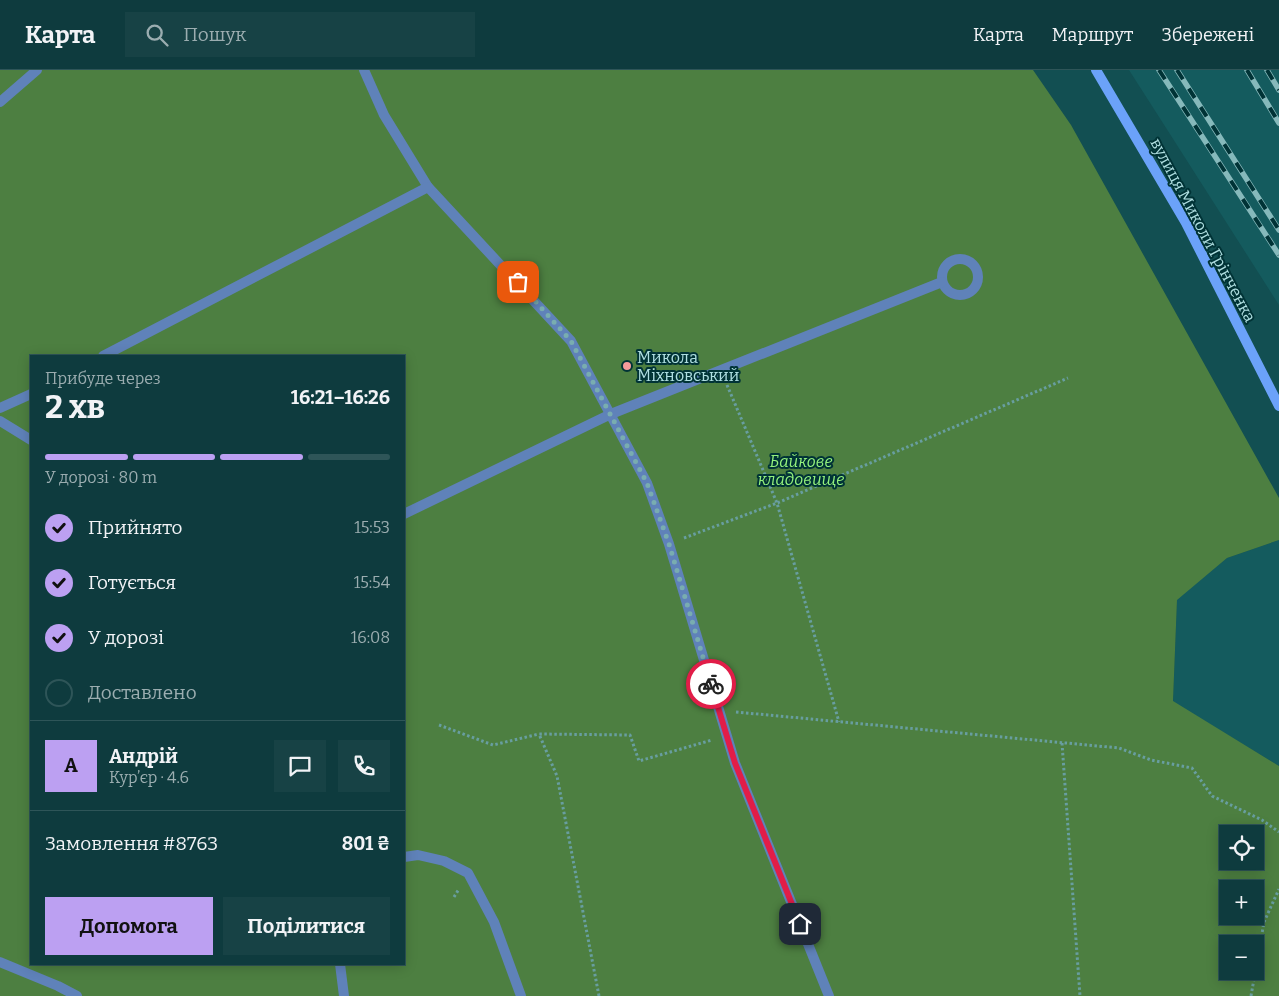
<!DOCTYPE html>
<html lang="uk">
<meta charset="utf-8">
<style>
body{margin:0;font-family:Bitter,serif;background:#174245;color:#f1f3f6;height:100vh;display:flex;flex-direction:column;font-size:19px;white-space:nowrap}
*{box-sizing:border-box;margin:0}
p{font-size:16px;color:#9badb0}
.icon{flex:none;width:28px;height:28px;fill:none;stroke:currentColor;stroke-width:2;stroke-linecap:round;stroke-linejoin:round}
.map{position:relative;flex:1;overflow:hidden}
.drawer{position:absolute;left:30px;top:285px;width:375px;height:610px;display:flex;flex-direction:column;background:#0e3b3e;border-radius:0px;box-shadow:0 2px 12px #0003,0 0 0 1px #2e5558}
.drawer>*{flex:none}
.controls{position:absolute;left:1219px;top:755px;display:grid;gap:10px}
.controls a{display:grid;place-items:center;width:45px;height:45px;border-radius:0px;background:#0e3b3e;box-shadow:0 2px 12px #0003,0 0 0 1px #2e5558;font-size:25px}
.pin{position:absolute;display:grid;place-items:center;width:42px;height:42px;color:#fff;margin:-21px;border-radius:10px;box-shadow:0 2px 8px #0006}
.courier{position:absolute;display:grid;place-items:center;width:50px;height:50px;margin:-25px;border:4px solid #e11d48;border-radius:50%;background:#fff;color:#222;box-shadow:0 1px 6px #0007}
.overview em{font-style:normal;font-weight:700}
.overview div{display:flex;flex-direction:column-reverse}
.overview{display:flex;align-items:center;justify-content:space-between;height:85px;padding:0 15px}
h1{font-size:32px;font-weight:700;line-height:38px}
.bar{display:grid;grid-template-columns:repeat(4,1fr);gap:8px 5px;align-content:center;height:60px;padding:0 15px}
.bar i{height:6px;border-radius:4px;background:#2e5558}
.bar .selected{background:#bca0f2}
.bar p{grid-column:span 4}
.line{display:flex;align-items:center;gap:12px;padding:0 15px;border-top:1px solid #2e5558}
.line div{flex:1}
.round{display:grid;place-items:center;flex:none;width:52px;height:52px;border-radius:0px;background:#174245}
ol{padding:0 15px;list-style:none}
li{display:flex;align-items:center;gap:15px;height:55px}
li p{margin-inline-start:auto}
li .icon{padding:5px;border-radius:50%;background:#bca0f2;color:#111;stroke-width:4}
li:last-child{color:#9badb0}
li i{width:28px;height:28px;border:2px solid #2e5558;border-radius:50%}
.cta{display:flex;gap:10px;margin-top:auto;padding:10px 15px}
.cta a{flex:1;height:58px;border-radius:0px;background:#bca0f2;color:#111;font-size:20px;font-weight:700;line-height:58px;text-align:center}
.cta a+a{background:#174245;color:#f1f3f6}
header{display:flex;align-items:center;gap:30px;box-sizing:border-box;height:70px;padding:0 25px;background:#0e3b3e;border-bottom:1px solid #2e5558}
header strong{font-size:24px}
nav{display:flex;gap:28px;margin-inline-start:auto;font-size:18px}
.search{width:350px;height:45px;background:#174245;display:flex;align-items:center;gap:12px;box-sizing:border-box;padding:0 18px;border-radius:0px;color:#9badb0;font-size:19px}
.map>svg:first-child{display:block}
</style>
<header>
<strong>Карта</strong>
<div class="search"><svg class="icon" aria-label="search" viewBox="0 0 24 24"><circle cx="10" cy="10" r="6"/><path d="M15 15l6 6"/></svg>Пошук</div>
<nav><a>Карта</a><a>Маршрут</a><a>Збережені</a></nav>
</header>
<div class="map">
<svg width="1279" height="926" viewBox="0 0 1279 926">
<rect width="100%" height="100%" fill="#124f52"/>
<g fill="#145b5e">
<polygon points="1129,0 1279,0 1279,235 1161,50"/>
<polygon points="1279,470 1279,696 1173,632 1177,529 1227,488"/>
</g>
<path fill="#4d7f41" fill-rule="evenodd" d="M0,0H1033L1071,55L1279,428V470L1227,488L1177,530L1173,631L1279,696V926H0ZM31,286H404V894H31ZM1228,764H1255V791H1228ZM1228,819H1255V846H1228ZM1228,874H1255V901H1228Z"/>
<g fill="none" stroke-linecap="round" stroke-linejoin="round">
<g stroke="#689ea0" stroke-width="3" stroke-dasharray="2.5 2.5" stroke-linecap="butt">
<polyline points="727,315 777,433 839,652"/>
<polyline points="684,468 777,433 1068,308"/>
<polyline points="736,642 1119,678 1151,690 1192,698 1212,726 1262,750 1279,762"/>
<polyline points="439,655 493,675 539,664"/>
<polyline points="1062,673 1080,926"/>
<polyline points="454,827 459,819"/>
<polyline points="599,926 557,706 539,664 630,665 639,691 712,670"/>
<polyline points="1251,926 1264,852 1279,819"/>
</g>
<g stroke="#5f82b9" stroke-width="10">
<polyline points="364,0 384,45 428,117 571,271 647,413 669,474 735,693 829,926"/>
<polyline points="0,32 37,0"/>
<circle cx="960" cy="207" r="18"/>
<polyline points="103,286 428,117"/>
<polyline points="0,338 31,324"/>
<polyline points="0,351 31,370"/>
<polyline points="404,444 611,344 942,212"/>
<polyline points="404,787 418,785 444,791 468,803 494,852 521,926"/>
<polyline points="0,892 58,916 77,926"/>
<polyline points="340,894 344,926"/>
</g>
<polyline stroke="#6ba2f9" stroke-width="10" points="1096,0 1186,153 1279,336"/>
<g stroke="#86b9bb" stroke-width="5.5">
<g id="rail">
<polyline points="1159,0 1279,185"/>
<polyline points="1177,0 1279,160"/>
<polyline points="1247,0 1279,53"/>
<polyline points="1267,0 1279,20"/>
</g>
</g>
<use href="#rail" stroke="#003336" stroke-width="4" stroke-dasharray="11" stroke-linecap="butt"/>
</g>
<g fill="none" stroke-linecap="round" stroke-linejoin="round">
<polyline stroke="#79adb0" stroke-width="5" stroke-dasharray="0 9" points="518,212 571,271 647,413 669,474 711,614"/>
<polyline stroke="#e11d48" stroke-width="6" points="711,614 735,693 800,854"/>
</g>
<circle fill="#f59b9b" stroke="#003336" stroke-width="2" cx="627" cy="296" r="5"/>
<g text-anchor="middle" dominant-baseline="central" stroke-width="4" stroke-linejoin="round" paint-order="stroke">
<g font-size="16" fill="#b0e0e2" stroke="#003336">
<text transform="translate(1203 160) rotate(62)">вулиця Миколи Грінченка</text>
</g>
<g font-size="16" fill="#b0e0e2" stroke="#003336" text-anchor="start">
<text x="637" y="287">Микола<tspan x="637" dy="18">Міхновський</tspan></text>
</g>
<g font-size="16" font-style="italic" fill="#94f27d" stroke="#003336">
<text x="801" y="391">Байкове<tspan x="801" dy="18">кладовище</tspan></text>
</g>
</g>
</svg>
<div class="controls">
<a><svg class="icon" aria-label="locate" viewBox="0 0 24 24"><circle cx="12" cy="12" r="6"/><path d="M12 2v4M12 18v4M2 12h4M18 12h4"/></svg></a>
<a>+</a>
<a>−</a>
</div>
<div class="pin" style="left:518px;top:212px;background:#ea580c"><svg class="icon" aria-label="bag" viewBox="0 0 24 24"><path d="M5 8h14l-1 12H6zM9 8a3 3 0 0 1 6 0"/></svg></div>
<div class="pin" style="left:800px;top:854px;background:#1f2937"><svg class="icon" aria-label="home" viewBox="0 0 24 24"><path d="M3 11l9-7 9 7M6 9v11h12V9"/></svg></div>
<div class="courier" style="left:711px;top:614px"><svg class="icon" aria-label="bike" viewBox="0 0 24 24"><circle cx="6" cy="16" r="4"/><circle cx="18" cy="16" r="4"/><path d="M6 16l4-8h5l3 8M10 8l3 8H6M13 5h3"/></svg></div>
<section class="drawer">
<div class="overview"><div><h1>2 хв</h1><p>Прибуде через</p></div><em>16:21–16:26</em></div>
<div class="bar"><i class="selected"></i><i class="selected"></i><i class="selected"></i><i></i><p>У дорозі · 80 m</p></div>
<ol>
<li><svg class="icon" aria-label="check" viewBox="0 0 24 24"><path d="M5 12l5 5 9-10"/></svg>Прийнято<p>15:53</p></li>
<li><svg class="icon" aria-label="check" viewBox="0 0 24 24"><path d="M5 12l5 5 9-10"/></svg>Готується<p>15:54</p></li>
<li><svg class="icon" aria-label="check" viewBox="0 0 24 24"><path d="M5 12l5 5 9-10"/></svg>У дорозі<p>16:08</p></li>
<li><i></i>Доставлено</li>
</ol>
<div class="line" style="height:90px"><b class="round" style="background:#bca0f2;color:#111">А</b><div><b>Андрій</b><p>Кур’єр · 4.6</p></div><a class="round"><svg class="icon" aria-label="chat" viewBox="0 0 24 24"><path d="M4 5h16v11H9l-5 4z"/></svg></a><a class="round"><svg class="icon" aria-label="phone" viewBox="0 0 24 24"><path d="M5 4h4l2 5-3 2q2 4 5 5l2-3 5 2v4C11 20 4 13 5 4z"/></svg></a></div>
<div class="line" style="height:65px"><div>Замовлення #8763</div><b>801 ₴</b></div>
<div class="cta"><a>Допомога</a><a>Поділитися</a></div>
</section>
</div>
